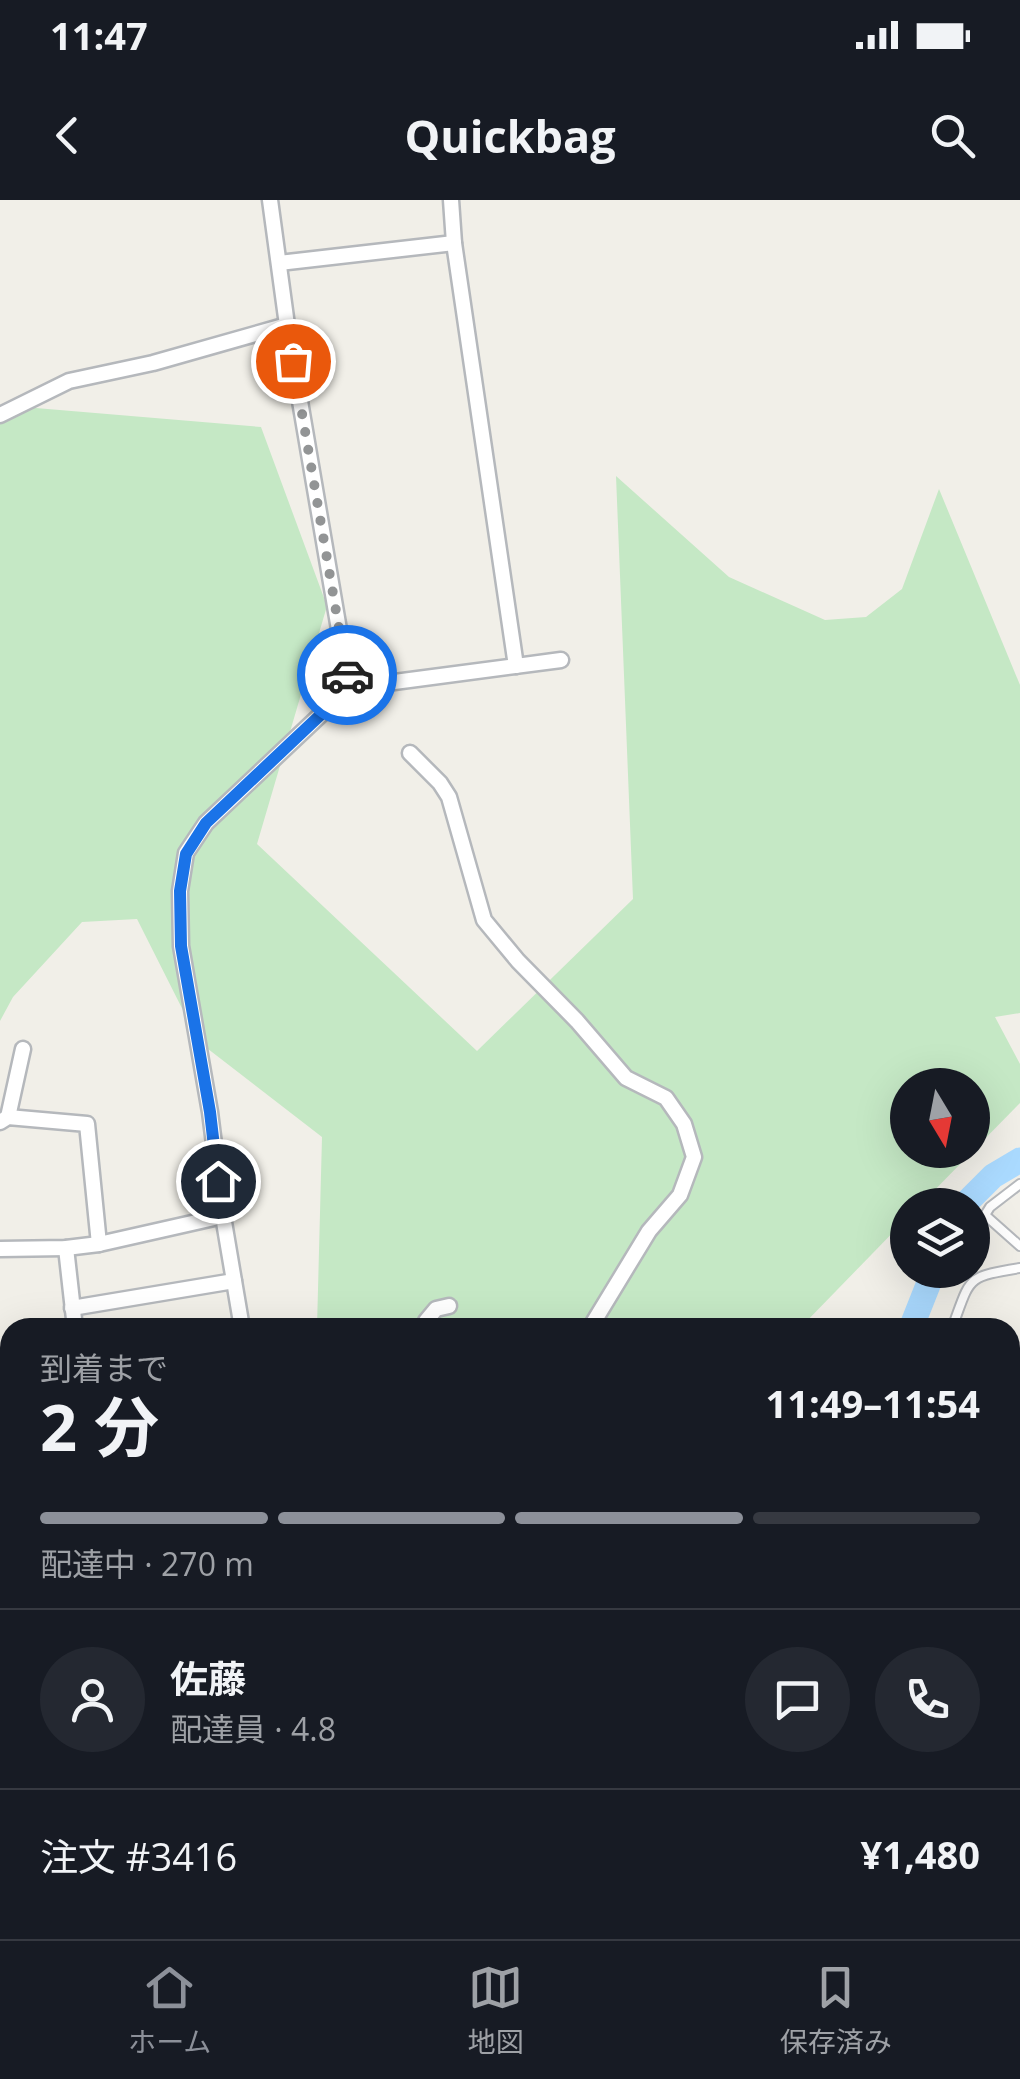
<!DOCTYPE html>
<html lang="ja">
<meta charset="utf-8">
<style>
body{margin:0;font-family:"Open Sans","Noto Sans JP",sans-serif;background:#242831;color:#f1f3f6;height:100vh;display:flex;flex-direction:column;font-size:38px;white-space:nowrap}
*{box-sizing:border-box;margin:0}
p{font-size:32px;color:#9ea1a6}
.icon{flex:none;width:55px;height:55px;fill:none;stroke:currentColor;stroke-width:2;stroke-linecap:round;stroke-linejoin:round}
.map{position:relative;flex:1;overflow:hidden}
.drawer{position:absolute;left:0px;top:1118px;width:1020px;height:622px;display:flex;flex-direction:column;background:#171b24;border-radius:30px 30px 0 0;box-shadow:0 10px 40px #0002}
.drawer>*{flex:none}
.needle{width:65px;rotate:170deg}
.fabs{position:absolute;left:890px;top:868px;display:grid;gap:20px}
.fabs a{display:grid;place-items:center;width:100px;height:100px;border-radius:50%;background:#171b24;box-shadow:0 10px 40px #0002;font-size:50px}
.pin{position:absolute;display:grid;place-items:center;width:85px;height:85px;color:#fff;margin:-42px;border:5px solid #fff;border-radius:50%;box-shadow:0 2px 10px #0007}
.courier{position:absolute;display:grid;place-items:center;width:100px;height:100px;margin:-50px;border:8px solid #1a73e8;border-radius:50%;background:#fff;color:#222;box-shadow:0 2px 12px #0007}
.headline em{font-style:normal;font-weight:700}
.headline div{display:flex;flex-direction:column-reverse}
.headline{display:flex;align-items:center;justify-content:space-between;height:170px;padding:0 40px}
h1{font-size:65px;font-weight:700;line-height:75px}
.bar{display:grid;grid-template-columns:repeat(4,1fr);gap:15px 10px;align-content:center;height:120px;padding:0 40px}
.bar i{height:12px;border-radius:8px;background:#363941}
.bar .active{background:#8c9099}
.bar p{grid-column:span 4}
.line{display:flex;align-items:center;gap:25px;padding:0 40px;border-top:2px solid #363941}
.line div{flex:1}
.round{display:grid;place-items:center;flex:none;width:105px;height:105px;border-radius:52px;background:#242831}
.status{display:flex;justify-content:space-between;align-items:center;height:70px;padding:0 50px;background:#171b24;direction:ltr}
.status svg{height:28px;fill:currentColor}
header{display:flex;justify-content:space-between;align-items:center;height:130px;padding:0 40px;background:#171b24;font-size:45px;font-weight:700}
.dock{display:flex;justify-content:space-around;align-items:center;height:140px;border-top:2px solid #363941;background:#171b24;font-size:28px;color:#9ea1a6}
.dock a{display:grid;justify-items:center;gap:5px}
.dock .active{color:#8c9099}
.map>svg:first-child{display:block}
</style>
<div class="status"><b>11:47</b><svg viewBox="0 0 49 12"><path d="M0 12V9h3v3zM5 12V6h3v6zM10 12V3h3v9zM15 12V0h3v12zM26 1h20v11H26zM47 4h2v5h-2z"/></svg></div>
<header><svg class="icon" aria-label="back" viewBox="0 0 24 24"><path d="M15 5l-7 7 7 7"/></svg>Quickbag<svg class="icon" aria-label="search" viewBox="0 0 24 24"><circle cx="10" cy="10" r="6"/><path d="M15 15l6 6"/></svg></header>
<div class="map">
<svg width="1020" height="1739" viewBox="0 0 1020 1739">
<rect width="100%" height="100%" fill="#f1efe8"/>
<path fill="#c5e8c5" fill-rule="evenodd" d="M0,205L261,227L327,406L257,644L477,851L633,699L616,276L729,377L825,420L866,417L902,389L939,289L1020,485V813L995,817L1020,864V903L920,1005H908L907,1018L801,1127H317L322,937L199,842L137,719L82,722L13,797L0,821ZM908,885H972V950H908Z"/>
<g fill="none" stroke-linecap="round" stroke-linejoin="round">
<g stroke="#aadaff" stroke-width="25">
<polyline points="964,1005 993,976 1020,960"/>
<polyline points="911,1128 934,1070"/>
<polyline points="0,1170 10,1176"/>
</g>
<g stroke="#b5b8bc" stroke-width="12">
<g id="service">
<polyline points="1020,984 990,1007 985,1015 1020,1046"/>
<path d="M952,1128C971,1077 965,1077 1020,1068"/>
<polyline points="1010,1497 1020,1496"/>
<polyline points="1010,1594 1020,1641"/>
<polyline points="828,1730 831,1739"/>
</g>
</g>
<g stroke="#b5b8bc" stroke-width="19">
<g id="minor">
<polyline points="270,0 287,125 349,488"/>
<polyline points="451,0 454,43 516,466"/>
<polyline points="279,63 454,43"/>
<polyline points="0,215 69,181 153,163 287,125"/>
<polyline points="410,553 440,583 449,597 484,720 518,761 577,821 626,878 666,898 684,924 694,957 680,995 649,1031 590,1128"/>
<polyline points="8,917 23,849"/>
<polyline points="0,922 8,917 87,924 99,1044"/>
<polyline points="66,1048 75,1128"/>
<polyline points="0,1049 66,1048 99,1044 223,1016"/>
<polyline points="72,1108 234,1081"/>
<polyline points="242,1128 223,1016 210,912 181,746 180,691 186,653 206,623 349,488 561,460"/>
<polyline points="427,1128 426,1121 436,1109 449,1106"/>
<polyline points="0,1578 10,1577"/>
<polyline points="1010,1643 1020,1641"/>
<polyline points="890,1730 893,1739"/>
<polyline points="279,1739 280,1730"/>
<polyline points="595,1739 635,1732"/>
<polyline points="705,1739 705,1730"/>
<polyline points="771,1739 788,1730"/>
</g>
</g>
<g stroke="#b5b8bc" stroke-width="22">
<g id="tertiary">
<polyline points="0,1460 10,1468"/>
<polyline points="367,1730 380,1739"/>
</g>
</g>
<use href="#service" stroke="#fff" stroke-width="8"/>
<use href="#minor" stroke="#fff" stroke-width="14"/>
<use href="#tertiary" stroke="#fff" stroke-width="18"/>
</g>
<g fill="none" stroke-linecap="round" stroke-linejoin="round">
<polyline stroke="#929495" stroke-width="10" stroke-dasharray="0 18" points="293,161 347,475"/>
<polyline stroke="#1a73e8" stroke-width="12" points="218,981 210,912 181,746 180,691 186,654 206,623 349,488 347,475"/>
</g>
</svg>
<div class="fabs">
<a><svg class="needle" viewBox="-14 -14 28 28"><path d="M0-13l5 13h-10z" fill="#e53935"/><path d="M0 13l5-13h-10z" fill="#9ea1a6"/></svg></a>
<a><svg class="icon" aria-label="layers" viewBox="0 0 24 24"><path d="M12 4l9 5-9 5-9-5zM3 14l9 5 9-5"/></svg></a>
</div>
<div class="pin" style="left:293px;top:161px;background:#ea580c"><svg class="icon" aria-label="bag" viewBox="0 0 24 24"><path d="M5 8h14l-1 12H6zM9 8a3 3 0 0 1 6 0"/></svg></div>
<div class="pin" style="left:218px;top:981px;background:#1f2937"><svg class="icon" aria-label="home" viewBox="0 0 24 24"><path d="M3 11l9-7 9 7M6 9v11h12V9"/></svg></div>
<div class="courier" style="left:347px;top:475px"><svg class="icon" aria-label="car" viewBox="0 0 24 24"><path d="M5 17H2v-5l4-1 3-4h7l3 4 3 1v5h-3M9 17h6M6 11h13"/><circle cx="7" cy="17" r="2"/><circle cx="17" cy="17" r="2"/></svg></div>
<section class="drawer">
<div class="headline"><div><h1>2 分</h1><p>到着まで</p></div><em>11:49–11:54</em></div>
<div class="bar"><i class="active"></i><i class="active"></i><i class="active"></i><i></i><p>配達中 · 270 m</p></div>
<div class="line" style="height:180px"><a class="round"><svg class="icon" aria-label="person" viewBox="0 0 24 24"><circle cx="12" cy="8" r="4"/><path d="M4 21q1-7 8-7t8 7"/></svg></a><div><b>佐藤</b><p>配達員 · 4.8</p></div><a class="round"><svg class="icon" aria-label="chat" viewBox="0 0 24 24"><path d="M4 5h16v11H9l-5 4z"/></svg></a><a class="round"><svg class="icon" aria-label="phone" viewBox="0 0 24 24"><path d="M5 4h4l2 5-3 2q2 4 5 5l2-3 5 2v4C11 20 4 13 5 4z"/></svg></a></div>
<div class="line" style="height:130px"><div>注文 #3416</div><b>¥1,480</b></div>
</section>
</div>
<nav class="dock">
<a class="active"><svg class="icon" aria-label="home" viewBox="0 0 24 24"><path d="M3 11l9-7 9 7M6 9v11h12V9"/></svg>ホーム</a>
<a><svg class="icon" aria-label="map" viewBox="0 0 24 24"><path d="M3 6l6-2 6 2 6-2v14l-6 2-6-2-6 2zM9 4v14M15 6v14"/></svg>地図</a>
<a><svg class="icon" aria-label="saved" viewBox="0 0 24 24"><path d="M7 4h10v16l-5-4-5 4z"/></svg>保存済み</a>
</nav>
